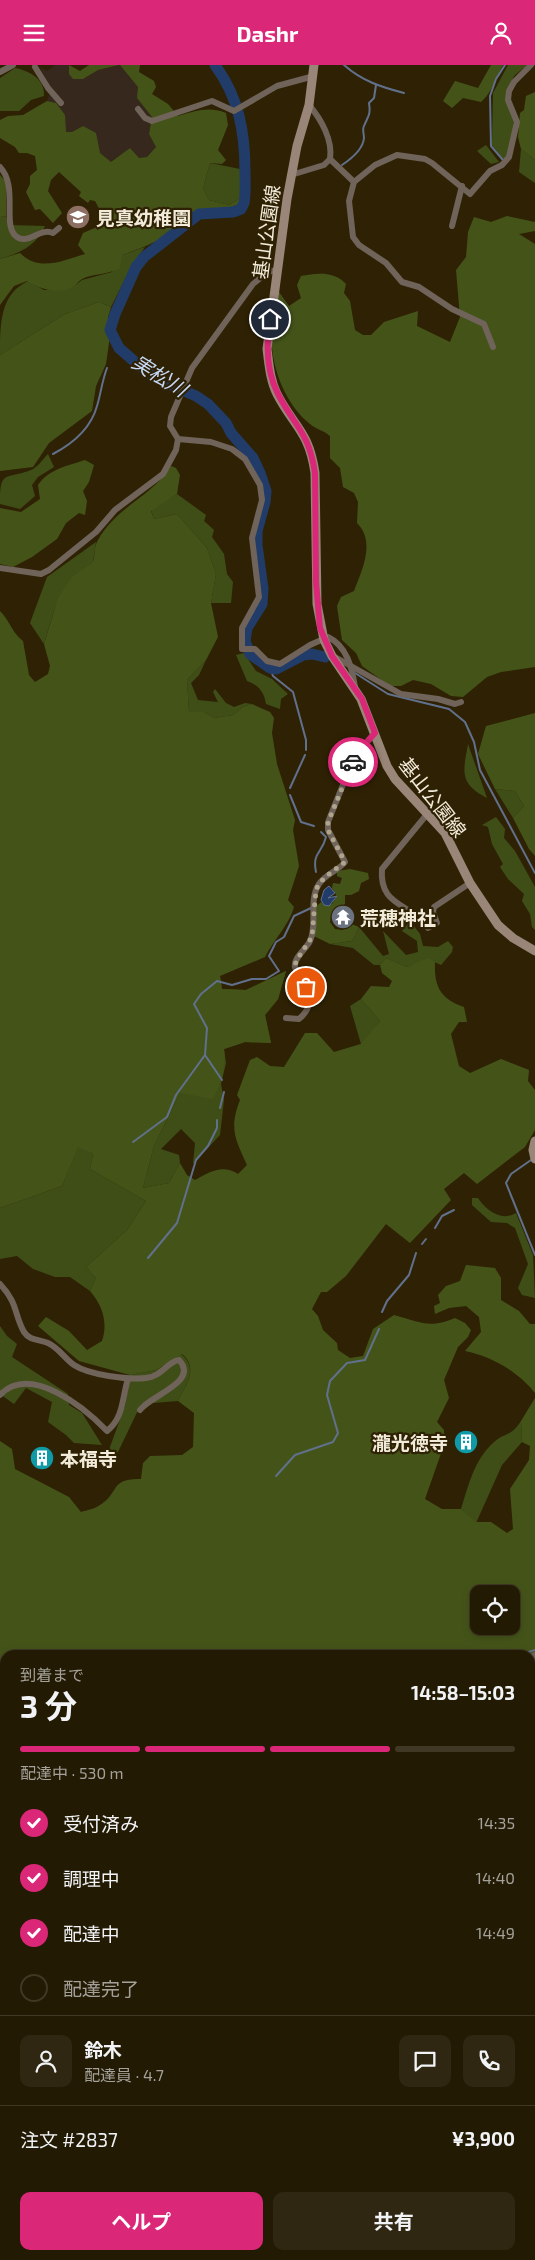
<!DOCTYPE html>
<html lang="ja">
<meta charset="utf-8">
<style>
body{margin:0;font-family:"Exo 2","Noto Sans JP",sans-serif;background:#2f2712;color:#f1f3f6;height:100vh;display:flex;flex-direction:column;font-size:19px;white-space:nowrap}
*{box-sizing:border-box;margin:0}
p{font-size:16px;color:#a3a19a}
.icon{flex:none;width:28px;height:28px;fill:none;stroke:currentColor;stroke-width:2;stroke-linecap:round;stroke-linejoin:round}
.map{position:relative;flex:1;overflow:hidden}
.drawer{position:absolute;left:0px;top:1585px;width:535px;height:610px;display:flex;flex-direction:column;background:#231a03;border-radius:15px 15px 0 0;box-shadow:0 2px 8px #0003,0 0 0 1px #403825}
.drawer>*{flex:none}
.buttons{position:absolute;left:470px;top:1520px;display:grid;gap:10px}
.buttons a{display:grid;place-items:center;width:50px;height:50px;border-radius:10px;background:#231a03;box-shadow:0 2px 8px #0003,0 0 0 1px #403825;font-size:25px}
.pin{position:absolute;display:grid;place-items:center;width:42px;height:42px;color:#fff;margin:-21px;border:2px solid #fff;border-radius:50%;box-shadow:0 1px 5px #0007}
.courier{position:absolute;display:grid;place-items:center;width:50px;height:50px;margin:-25px;border:4px solid #db2777;border-radius:50%;background:#fff;color:#222;box-shadow:0 1px 6px #0007}
.headline em{font-style:normal;font-weight:700}
.headline div{display:flex;flex-direction:column-reverse}
.headline{display:flex;align-items:center;justify-content:space-between;height:85px;padding:0 20px}
h1{font-size:32px;font-weight:700;line-height:38px}
.bar{display:grid;grid-template-columns:repeat(4,1fr);gap:8px 5px;align-content:center;height:60px;padding:0 20px}
.bar i{height:6px;border-radius:4px;background:#403825}
.bar .active{background:#db2777}
.bar p{grid-column:span 4}
.line{display:flex;align-items:center;gap:12px;padding:0 20px;border-top:1px solid #403825}
.line div{flex:1}
.round{display:grid;place-items:center;flex:none;width:52px;height:52px;border-radius:10px;background:#2f2712}
ol{padding:0 20px;list-style:none}
li{display:flex;align-items:center;gap:15px;height:55px}
li p{margin-inline-start:auto}
li .icon{padding:5px;border-radius:50%;background:#db2777;color:#fff;stroke-width:4}
li:last-child{color:#a3a19a}
li i{width:28px;height:28px;border:2px solid #403825;border-radius:50%}
.action{display:flex;gap:10px;margin-top:auto;padding:10px 20px}
.action a{flex:1;height:58px;border-radius:10px;background:#db2777;color:#fff;font-size:20px;font-weight:700;line-height:58px;text-align:center}
.action a+a{background:#2f2712;color:#f1f3f6}
header{display:flex;justify-content:space-between;align-items:center;height:65px;padding:0 20px;background:#db2777;color:#fff;font-size:22px;font-weight:700}
.map>svg:first-child{display:block}
</style>
<header><svg class="icon" aria-label="menu" viewBox="0 0 24 24"><path d="M4 6h16M4 12h16M4 18h16"/></svg>Dashr<svg class="icon" aria-label="person" viewBox="0 0 24 24"><circle cx="12" cy="8" r="4"/><path d="M4 21q1-7 8-7t8 7"/></svg></header>
<div class="map">
<svg width="535" height="2195" viewBox="0 0 535 2195">
<rect width="100%" height="100%" fill="#2f2204"/>
<polygon fill="#36281c" points="55,0 69,0 69,8 83,14 98,5 120,0 138,22 138,34 152,52 149,69 156,82 147,92 139,94 130,83 111,97 100,88 96,78 83,61 72,67 66,67 56,38 47,36 51,25 40,2 47,6"/>
<g fill="#3f4e17">
<polygon points="508,0 527,0 514,11 507,27 514,54 512,81 504,95 492,80 493,28"/>
<path d="M15,3C30,6 45,14 44,31L31,35L19,46H0V13Z"/>
<polygon points="486,80 499,97 491,99 477,86"/>
<polygon points="521,84 535,95 535,118 519,107"/>
<polygon points="210,98 240,104 242,132 229,140 209,135 203,123"/>
<path d="M6,151L8,160L45,161C36,181 20,188 0,194V152Z"/>
<path d="M145,182L132,200L111,242L99,237L65,249L0,290C0,259 0,229 28,216L44,225L73,222L82,215L112,207L122,190Z"/>
<path d="M48,389L54,402L38,412L32,420L35,431L20,444L0,439C0,404 5,415 31,405C37,403 43,394 48,389Z"/>
<polygon points="177,429 206,450 204,456 214,465 212,472 224,489 227,509 233,517 231,538 211,538 216,509 207,483 177,449 154,454 151,445"/>
<path d="M96,477L93,497C56,524 57,538 44,579L30,558L47,512Z"/>
<path d="M244,588L256,606L272,614L288,629L281,634L280,644L266,639C264,626 258,620 247,616L236,590Z"/>
<polygon points="206,595 199,610 191,618 198,635 218,637 213,627 215,624 226,638 234,642 245,638 252,639 243,642 233,650 214,653 204,647 189,647 187,615"/>
<path d="M468,679L487,733C459,718 463,707 468,679Z"/>
<polygon points="495,724 515,726 524,741 513,753"/>
<polygon points="496,752 505,764 504,773 515,786 535,822 535,865 532,862 530,849 522,836 524,829 508,814 500,802 503,799 492,779 488,762 482,760"/>
<polygon points="410,856 420,869 423,881 438,882 448,876 453,882 452,887 441,900 428,894 407,902 386,893 380,900 374,900 353,883 330,879 352,876 359,862 383,891 389,889 383,866 406,890 418,887 417,876 402,866"/>
<polygon points="286,906 278,934 265,950 271,978 245,977 224,984 226,998 221,1019 224,1035 220,1070 193,1099 195,1078 181,1064 161,1084 179,1090 180,1098 169,1118 143,1123 154,1081 180,1028 220,911 222,924 246,925"/>
<polygon points="361,934 380,956 362,979 334,987 361,979 350,941"/>
<polygon points="78,1081 93,1089 90,1104 146,1136 127,1165 86,1202 96,1213 90,1226 70,1212 55,1212 33,1204 17,1191 0,1194 0,1143 62,1121"/>
<path d="M472,1133H478C486,1145 501,1157 516,1148L533,1190L535,1233L522,1230L518,1223L528,1199L515,1163L507,1158L491,1157L472,1140Z"/>
<polygon points="0,1261 7,1271 17,1279 12,1292 68,1329 69,1340 82,1348 102,1380 74,1378 66,1370 48,1357 52,1337 26,1323 14,1339 0,1329"/>
<path d="M181,1289C199,1303 186,1320 178,1336L141,1339L118,1387L107,1390L125,1341L130,1310L156,1305Z"/>
<path d="M521,1356L522,1377L502,1400L476,1458L461,1444C469,1419 474,1395 494,1377C505,1367 511,1372 521,1356Z"/>
<polygon points="5,1630 5,1663 0,1663 0,1632"/>
<polygon points="0,1680 5,1683 5,1740 0,1746"/>
</g>
<g fill="#445419" fill-rule="evenodd">
<polygon points="69,0 80,6 89,0 119,0 98,5 83,14 73,14 69,9"/>
<path d="M120,0H140L139,7L154,16L156,22L152,29L168,39L178,51C196,46 208,41 226,48L228,60L218,85L226,95L222,99L210,98L203,123L209,135L229,140L242,132L248,137L242,148C223,155 201,155 184,144C180,171 144,182 122,190L120,203C108,210 94,208 82,214C78,216 76,221 73,222C57,230 41,224 27,216L14,221L0,240V194L20,188C39,207 62,196 85,189L78,180L83,168L97,162L101,147L95,136L90,135L88,138L79,131L81,127L59,107L51,115L48,126L62,148L53,158L40,144L35,145L26,127L30,119V111L37,105L35,91L27,88H19L15,82L0,73V55L8,51L23,50L47,36L56,38L65,50L66,67H72L83,61L96,68L100,88L111,97L130,83L139,93L147,92L156,82L149,69L152,52L137,33L138,22Z"/>
<path d="M491,0H503C496,12 492,28 481,37L463,33L452,43L443,36L455,16L478,23Z"/>
<polygon points="535,27 535,95 521,84 518,72 520,48 524,45 526,31"/>
<polygon points="0,110 6,117 6,151 0,152"/>
<path d="M507,151L535,157V166L519,169L535,179V602L501,607L487,612L463,632L451,631L431,619L413,615L401,621H390L362,601L356,588L342,575L337,541L341,532L354,526C362,505 376,477 357,458L358,437L354,428L343,422L340,403L330,393V371C323,365 316,364 310,359C284,339 269,297 272,265C273,252 277,240 279,227L289,241L301,233L297,220L301,211C317,208 334,206 346,219L344,228L350,236L355,265L363,270H371L384,257L418,246L417,261L450,277L460,252L456,205L466,192L468,167L474,152L491,157Z"/>
<polygon points="99,237 111,242 108,252 110,271 106,299 96,321 92,346 49,378 33,402 0,406 0,290 65,249"/>
<path d="M85,395L94,400L89,417L83,426L87,436L85,450L79,448L66,458L57,474L32,492L13,502L0,499V443L21,447L40,434L38,420C49,404 67,401 85,395Z"/>
<path d="M171,401L176,403L180,410L177,429L151,446L154,454L177,449L207,483L216,509L211,538L218,572L206,595L187,615L189,647H204L214,653L233,650L243,642L252,639L270,647L274,653L272,668L277,699L295,755L293,765L299,801L288,835L294,842C288,862 274,874 265,892L220,911L222,924L246,925L286,906L278,934L265,950L271,978L245,977L224,984C226,1003 222,1017 213,1034L180,1028L154,1081L143,1123L169,1118L180,1098L187,1110L195,1115C210,1107 222,1099 238,1109L247,1100C235,1074 229,1063 240,1035L237,1030L250,995L257,992L270,1001L284,1002L305,968H317L334,987L361,979L380,956L361,934L371,921L389,922L392,916L382,908L380,900L386,893L407,902L428,893L435,897C434,921 440,934 464,942L467,957H459L451,969L459,1001L470,1008L501,994L529,1005L528,1016L535,1025V1065L525,1082L477,1119L464,1108L444,1124L451,1135L410,1178L386,1159L346,1211L327,1227H321L312,1244L318,1251L323,1265L337,1278L338,1285L350,1293L363,1291L373,1264L394,1250C421,1257 428,1264 455,1253L465,1258L471,1265L468,1272L458,1282L444,1315L449,1333L437,1357L444,1365L445,1377L425,1434L442,1444H461L476,1457H491L507,1468L513,1464L510,1424L529,1395L530,1381L522,1377L521,1356L535,1333V2195H0V1757L5,1753V2190H530V1590H5V1630L0,1632V1376L12,1384L15,1404L69,1432L81,1447C87,1445 95,1444 100,1440C120,1428 109,1413 141,1414L143,1398L150,1391L182,1390L193,1382L194,1348L178,1336C186,1320 199,1303 182,1289L156,1305L130,1310L79,1296L38,1261L46,1252L69,1266L87,1285L102,1276C108,1258 103,1241 90,1226L96,1213L86,1202L127,1165L146,1136L90,1104L93,1089L78,1082L62,1121L0,1143V546C10,556 12,568 23,576L29,610L35,617L48,609L50,601L44,579L58,533L72,512L93,497C95,491 94,480 98,475C117,441 153,431 171,401ZM479,1529H511V1561H479Z"/>
<polygon points="535,648 535,791 529,784 513,753 524,741 515,726 495,724 478,689 486,661"/>
<polygon points="350,804 368,808 369,814 361,818 359,826 351,830 345,830 345,839 331,851 330,857 335,864 343,865 347,857 359,862 352,876 330,879 314,871 314,844 321,837 324,840 332,839 337,831 332,823 333,818 340,819 342,813 337,811 337,806"/>
<path d="M466,1200L495,1203L501,1213V1235L519,1246L530,1259H535V1328C519,1307 491,1291 465,1286L481,1267L479,1252L466,1241L449,1243L435,1249L434,1241L440,1238L438,1230L446,1221L460,1216Z"/>
</g>
<polygon fill="#223c6a" stroke="#61708c" points="329,821 335,828 328,833 337,831 329,841 324,840 321,835 324,825"/>
<g fill="none" stroke-linecap="round" stroke-linejoin="round">
<g stroke="#61708c" stroke-width="2">
<path d="M344,0C362,16 381,22 404,28"/>
<polyline points="503,95 491,81 490,31 496,14 505,0"/>
<path d="M342,100C351,94 363,85 364,73C364,69 362,64 364,61C368,51 371,50 369,38L374,33L376,20"/>
<path d="M53,389C72,379 91,363 97,341C101,328 102,316 107,303"/>
<polyline points="270,603 273,611 293,627 306,675 306,685"/>
<polyline points="355,608 388,629 449,644 465,657 474,677 480,705 535,808"/>
<polyline points="290,723 305,690"/>
<polyline points="290,730 301,757 314,761"/>
<path d="M316,807C312,787 322,789 326,772L321,767"/>
<polyline points="205,990 222,1015"/>
<polyline points="220,1043 224,1027"/>
<polyline points="133,1077 167,1052 176,1030 205,990 207,963 194,939 201,929 217,916 232,920 252,914 266,914 279,906 269,891 276,877 284,872 294,851 311,843"/>
<polyline points="531,1095 511,1109 506,1118 535,1190"/>
<polyline points="435,1163 442,1151 454,1145"/>
<polyline points="422,1179 426,1174"/>
<polyline points="148,1193 177,1158 196,1095 208,1081 217,1063 217,1055"/>
<polyline points="382,1247 387,1236 409,1210 416,1188"/>
<polyline points="276,1411 295,1390 333,1377 338,1368 327,1330 330,1316 347,1298 365,1295 379,1264"/>
<polyline points="519,1590 535,1585"/>
<polyline points="530,1662 535,1666"/>
</g>
<path stroke="#223c6a" stroke-width="11" d="M215,0C239,33 245,67 245,107C245,118 246,127 244,138L241,144L233,147L199,149L144,192L136,202L115,249L110,265L119,283L142,303L157,314L196,331L208,339L226,358L231,368L253,393L260,408L266,426L265,437L257,466V480L263,524L262,539L247,563L245,576L250,589L270,603L276,604L303,590L312,589L325,592"/>
<g stroke="#6f635a" stroke-width="6">
<polyline points="35,2 48,23 61,38"/>
<polyline points="0,7 13,0"/>
<polyline points="138,44 145,53 152,56 212,36 234,46 277,21 314,11"/>
<polyline points="330,94 354,117"/>
<path d="M0,102C19,122 1,161 17,172C28,180 41,162 53,168L59,163"/>
<path d="M291,110L324,100L330,94C333,75 321,54 309,40"/>
<polyline points="452,161 462,121"/>
<polyline points="493,282 484,259 452,244 419,222 402,217 386,198 359,180 353,172 349,136 354,117 375,100 397,90 425,94 432,98 470,129 490,106 502,100 509,92 517,57 508,35 509,26 514,17 531,0"/>
<path d="M178,374L211,377L232,384L245,394L260,420L262,435L252,473L259,532L242,563V584H255L267,596L280,599L310,580L328,572C347,581 352,603 355,622"/>
<polyline points="0,503 41,509 49,505 96,467 115,445 163,409 176,385 178,374 170,361 171,352 192,303 253,219 268,207 277,205"/>
<polyline points="333,591 401,629 438,634 455,639 461,637"/>
<path d="M428,748L382,804C379,842 410,837 428,863L437,858L433,847L434,842L470,818"/>
<path d="M286,953L299,954C322,935 298,920 295,902C293,893 307,883 310,876C318,859 308,836 319,819C325,809 338,806 345,797L328,765V757L355,690L375,668"/>
<path d="M0,1219C18,1238 14,1249 24,1267C30,1276 39,1274 48,1278C59,1283 65,1294 74,1300C89,1310 128,1315 146,1313C161,1312 168,1296 179,1295C200,1317 149,1331 140,1345"/>
<path d="M0,1330C30,1298 85,1343 107,1366C124,1353 122,1332 128,1314"/>
<polyline points="530,1592 535,1590"/>
<polyline points="0,1750 5,1746"/>
<polyline points="0,2134 4,2151 5,2183"/>
<polyline points="5,2190 6,2195"/>
<polyline points="256,2195 261,2190"/>
<polyline points="306,2195 309,2190"/>
</g>
<g stroke="#9a8678" stroke-width="9">
<path d="M314,0L309,40L297,81L287,134L267,284C269,299 270,315 277,329C294,362 309,366 315,408L317,539L324,575L332,591L361,634L387,701L395,714L445,768L470,818L498,860L513,873L535,886"/>
<polyline points="535,1076 533,1085 535,1094"/>
</g>
</g>
<g fill="none" stroke-linecap="round" stroke-linejoin="round">
<polyline stroke="#aea58f" stroke-width="5" stroke-dasharray="0 9" points="306,922 295,902 296,896 312,872 316,824 324,813 345,797 328,765 328,757 353,697"/>
<path stroke="#db2777" stroke-width="6" d="M270,254C266,279 266,306 278,329C295,362 309,367 315,408L316,517L320,563L332,591L362,634L375,668L355,690L353,697"/>
</g>
<defs>
<g id="school-disc" transform="scale(1.25)"><circle r="9.5" fill="#8d6e63" stroke="#2f2204"/><path d="M0-5L7-2L0 1L-7-2ZM-4 1L0 2.5L4 1V4Q0 6-4 4Z" fill="#fff"/></g>
<g id="temple-disc" transform="scale(1.25)"><circle r="9.5" fill="#6b7280" stroke="#2f2204"/><path d="M0-6L5-2H3V0L6.5 2.5H4V6H1.5V3h-3V6H-4V2.5H-6.5L-3 0V-2H-5Z" fill="#fff"/></g>
<g id="building-disc" transform="scale(1.25)"><circle r="9.5" fill="#0f9aa8" stroke="#2f2204"/><path d="M-4-6H4V6H1V3H-1V6H-4ZM-2.5-4.3h1.7v1.8h-1.7ZM.8-4.3h1.7v1.8H.8ZM-2.5-1h1.7V.8h-1.7ZM.8-1h1.7V.8H.8Z" fill="#fff"/></g>
</defs>
<g fill-rule="evenodd">
<use href="#school-disc" x="78" y="152"/>
<use href="#temple-disc" x="343" y="852"/>
<use href="#building-disc" x="466" y="1377"/>
<use href="#building-disc" x="42" y="1393"/>
</g>
<g text-anchor="middle" dominant-baseline="central" stroke-width="4.5" stroke-linejoin="round" paint-order="stroke">
<g font-size="19" font-weight="bold" fill="#f3ebda" stroke="#2f2204" text-anchor="start">
<text x="96" y="152">見真幼稚園</text>
<text x="360" y="852">荒穂神社</text>
<text x="448" y="1377" text-anchor="end">瀧光徳寺</text>
<text x="60" y="1393">本福寺</text>
</g>
<g font-size="19" fill="#f3ebda" stroke="#2f2204">
<text transform="translate(266 167) rotate(-82)">基山公園線</text>
<text transform="translate(433 732) rotate(52)">基山公園線</text>
</g>
<g font-size="20" font-style="italic" fill="#c7d9f7" stroke="#2f2204">
<text transform="translate(160 310) rotate(32)">実松川</text>
</g>
</g>
</svg>
<div class="buttons">
<a><svg class="icon" aria-label="locate" viewBox="0 0 24 24"><circle cx="12" cy="12" r="6"/><path d="M12 2v4M12 18v4M2 12h4M18 12h4"/></svg></a>
</div>
<div class="pin" style="left:306px;top:922px;background:#ea580c"><svg class="icon" aria-label="bag" viewBox="0 0 24 24"><path d="M5 8h14l-1 12H6zM9 8a3 3 0 0 1 6 0"/></svg></div>
<div class="pin" style="left:270px;top:254px;background:#1f2937"><svg class="icon" aria-label="home" viewBox="0 0 24 24"><path d="M3 11l9-7 9 7M6 9v11h12V9"/></svg></div>
<div class="courier" style="left:353px;top:697px"><svg class="icon" aria-label="car" viewBox="0 0 24 24"><path d="M5 17H2v-5l4-1 3-4h7l3 4 3 1v5h-3M9 17h6M6 11h13"/><circle cx="7" cy="17" r="2"/><circle cx="17" cy="17" r="2"/></svg></div>
<section class="drawer">
<div class="headline"><div><h1>3 分</h1><p>到着まで</p></div><em>14:58–15:03</em></div>
<div class="bar"><i class="active"></i><i class="active"></i><i class="active"></i><i></i><p>配達中 · 530 m</p></div>
<ol>
<li><svg class="icon" aria-label="check" viewBox="0 0 24 24"><path d="M5 12l5 5 9-10"/></svg>受付済み<p>14:35</p></li>
<li><svg class="icon" aria-label="check" viewBox="0 0 24 24"><path d="M5 12l5 5 9-10"/></svg>調理中<p>14:40</p></li>
<li><svg class="icon" aria-label="check" viewBox="0 0 24 24"><path d="M5 12l5 5 9-10"/></svg>配達中<p>14:49</p></li>
<li><i></i>配達完了</li>
</ol>
<div class="line" style="height:90px"><a class="round"><svg class="icon" aria-label="person" viewBox="0 0 24 24"><circle cx="12" cy="8" r="4"/><path d="M4 21q1-7 8-7t8 7"/></svg></a><div><b>鈴木</b><p>配達員 · 4.7</p></div><a class="round"><svg class="icon" aria-label="chat" viewBox="0 0 24 24"><path d="M4 5h16v11H9l-5 4z"/></svg></a><a class="round"><svg class="icon" aria-label="phone" viewBox="0 0 24 24"><path d="M5 4h4l2 5-3 2q2 4 5 5l2-3 5 2v4C11 20 4 13 5 4z"/></svg></a></div>
<div class="line" style="height:65px"><div>注文 #2837</div><b>¥3,900</b></div>
<div class="action"><a>ヘルプ</a><a>共有</a></div>
</section>
</div>
